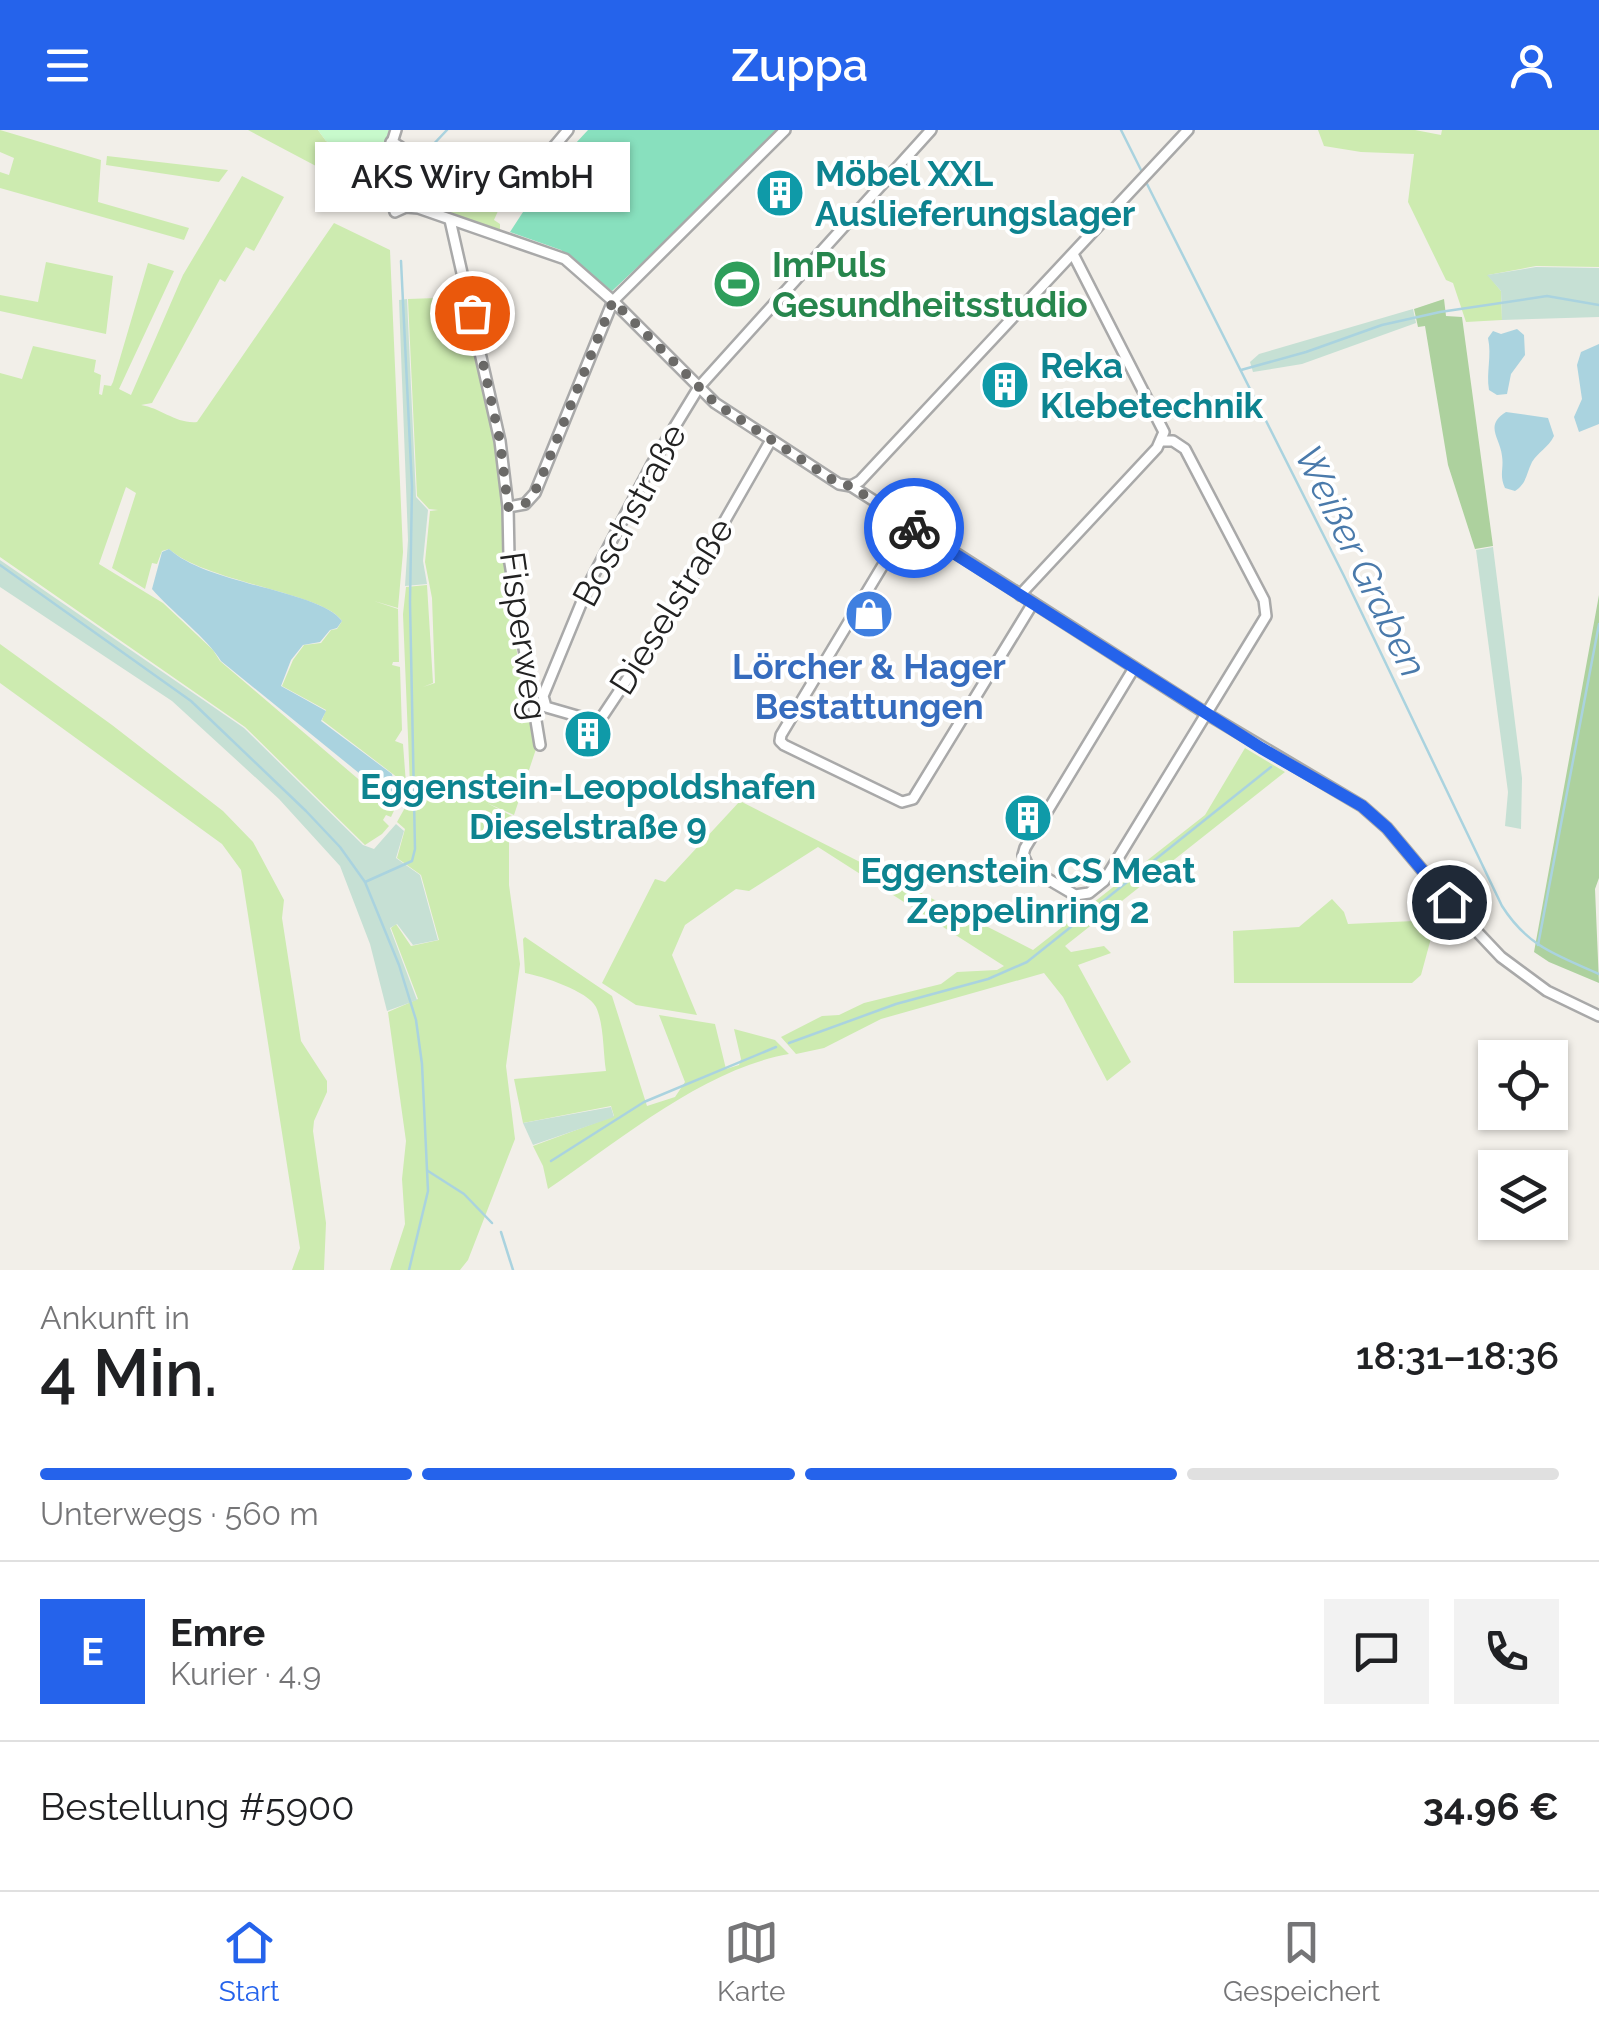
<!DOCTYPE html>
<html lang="de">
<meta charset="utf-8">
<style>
body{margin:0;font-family:Raleway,sans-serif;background:#f2f2f2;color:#202124;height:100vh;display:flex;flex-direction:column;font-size:38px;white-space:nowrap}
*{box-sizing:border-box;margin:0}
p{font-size:32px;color:#757577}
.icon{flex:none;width:55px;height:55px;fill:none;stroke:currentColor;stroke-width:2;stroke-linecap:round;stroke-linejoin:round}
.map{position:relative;height:1140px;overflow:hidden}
.details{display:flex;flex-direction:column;background:#fff;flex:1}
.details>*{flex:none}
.buttons{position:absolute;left:1478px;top:910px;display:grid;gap:20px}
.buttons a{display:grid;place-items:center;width:90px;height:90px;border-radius:0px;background:#fff;box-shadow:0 2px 8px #0004;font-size:50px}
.pin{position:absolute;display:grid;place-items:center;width:85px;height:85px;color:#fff;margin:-42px;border:5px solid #fff;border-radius:50%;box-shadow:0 2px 10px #0007}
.courier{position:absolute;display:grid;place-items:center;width:100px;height:100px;margin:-50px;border:8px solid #2563eb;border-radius:50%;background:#fff;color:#222;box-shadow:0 2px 12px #0007}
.bubble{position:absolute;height:70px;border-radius:0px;background:#fff;box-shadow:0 2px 8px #0004;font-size:32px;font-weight:600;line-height:70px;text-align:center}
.summary em{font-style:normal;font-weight:600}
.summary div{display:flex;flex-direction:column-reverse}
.summary{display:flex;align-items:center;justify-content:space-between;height:170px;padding:0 40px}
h1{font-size:65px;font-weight:600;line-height:75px}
.bar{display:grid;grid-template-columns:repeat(4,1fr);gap:15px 10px;align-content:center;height:120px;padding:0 40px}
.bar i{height:12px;border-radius:8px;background:#e0e0e0}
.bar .on{background:#2563eb}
.bar p{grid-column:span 4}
.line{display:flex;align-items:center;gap:25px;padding:0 40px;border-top:2px solid #e0e0e0}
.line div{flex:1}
.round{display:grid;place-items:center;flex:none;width:105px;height:105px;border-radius:0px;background:#f2f2f2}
header{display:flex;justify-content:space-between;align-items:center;height:130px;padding:0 40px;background:#2563eb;color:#fff;font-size:45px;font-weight:600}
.tabs{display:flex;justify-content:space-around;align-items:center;height:140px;border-top:2px solid #e0e0e0;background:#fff;font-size:28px;color:#757577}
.tabs a{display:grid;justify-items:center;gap:5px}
.tabs .on{color:#2563eb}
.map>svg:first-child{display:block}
</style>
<header><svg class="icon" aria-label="menu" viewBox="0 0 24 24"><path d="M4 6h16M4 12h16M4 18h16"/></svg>Zuppa<svg class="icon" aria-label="person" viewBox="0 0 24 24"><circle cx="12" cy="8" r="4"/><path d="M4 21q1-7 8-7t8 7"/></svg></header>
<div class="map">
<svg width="1599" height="1140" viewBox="0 0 1599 1140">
<rect width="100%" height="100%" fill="#f2efe9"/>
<g fill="#cdebb0">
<polygon points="0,0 101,30 98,72 189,98 184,110 0,58 0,42 9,45 14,28 0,22"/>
<polygon points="248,0 318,0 326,11 378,35 384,72"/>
<polygon points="1318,0 1415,0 1441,5 1442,0 1599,0 1599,137 1536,136 1488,145 1501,161 1502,190 1466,192 1453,153 1446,150 1408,72 1414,24 1361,22 1324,16"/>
<polygon points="107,26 228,40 219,52 106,35"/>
<path d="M242,46L284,67L254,121L246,117L225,152L220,149L152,273L141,275C161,278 176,294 197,292L334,93L390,120L403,422L398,478L374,471L398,479L399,532H393L392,535L400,537L402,600L395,611L403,614L406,654L322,590L326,580L282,556L293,530L304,515L321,513L331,500L337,499L342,491C325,463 205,452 169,419L162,421L157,434L152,433L145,459L112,438L136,363L126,357L99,434L163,473L213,520L220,531L384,671L399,670L391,687L386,685L383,690L389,696L382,704L365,715L245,597L0,427V243L22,249L33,216L96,230L94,242L101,245L99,264L102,265L104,255L111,256L113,252L148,133L174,141L119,259L131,265L183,145Z"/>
<polygon points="391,48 401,48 406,55 454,76 463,65 498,81 494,90 500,94 500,100 409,68"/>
<polygon points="46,132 113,146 106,204 0,181 0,165 38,172"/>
<path d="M464,167C478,230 496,292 502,356C507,394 504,432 512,471L509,473L524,566H528L537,616L514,685L487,673L512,686L506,707L500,709L509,708V755L520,834L506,936L515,1009L468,1130L460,1140H390L405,1094L402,1049L406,1011L388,882L418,869L391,798L396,794L411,816L439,810L421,745L397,728L405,699L397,692L407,674L410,656L403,484L406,457L427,455L433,553L423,557L435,553L432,468L425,432L430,381L438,380L429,379L417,366L408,169Z"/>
<polygon points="0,514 112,595 223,681 253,712 284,770 282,788 301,911 327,951 327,962 314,991 313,1001 326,1093 324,1140 292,1140 300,1118 241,740 222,714 0,553"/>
<polygon points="1245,618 1285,642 1065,816 1071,822 1104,816 1111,823 1078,835 1131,932 1107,951 1063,867 1044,843 881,889 824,918 796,924 781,907 822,886 839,885 864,873 941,854 957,842 997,840 1004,836 818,717 749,761 736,759 685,795 672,825 697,885 636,875 602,853 655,749 665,752 740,671 1033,820 1205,685"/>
<polygon points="1332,769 1344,782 1348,794 1436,790 1421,845 1412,853 1234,853 1233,801 1299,797"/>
<path d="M525,807L612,866L647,976L675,967L685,952L659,885L715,894L726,939L739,935L741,929L734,899L775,910L789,924C703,939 619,1011 548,1059L543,1036L533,1016L614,986L611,976L523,993L514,949L606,941C603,922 604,894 596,877C588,861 542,846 525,843L523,809Z"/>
</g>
<g fill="#add19e">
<polygon points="1444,169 1446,186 1462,187 1493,416 1475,419 1448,335 1425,196 1418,197 1414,179"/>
<polygon points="1599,465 1599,748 1595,759 1599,853 1549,832 1534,822"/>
</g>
<g fill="#c6e0d4">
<polygon points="1536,137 1599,138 1599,187 1502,190 1501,161 1487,145"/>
<polygon points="407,169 416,367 428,380 423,431 427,454 405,456 408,410 399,170"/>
<polygon points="1413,179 1416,193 1302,234 1253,242 1250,232 1259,224"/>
<polygon points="1493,417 1522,648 1521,699 1505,696 1508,662 1476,420"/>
<polygon points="0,430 244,598 363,715 374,719 396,694 404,701 396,728 420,745 438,810 413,815 397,794 390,798 417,870 387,881 370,814 340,736 279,669 172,571 0,457"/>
<polygon points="611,977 614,987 533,1015 523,993"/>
</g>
<polygon fill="#c8facc" points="318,0 389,0 378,35 326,11"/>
<polygon fill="#88e0be" points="588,0 776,0 712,67 612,161 561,120 510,102 549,42"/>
<g fill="#aad3df">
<path d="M1517,199L1524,205L1525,225L1511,244L1507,264L1497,265L1489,260C1486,242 1492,226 1488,208L1493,201L1501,204Z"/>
<polygon points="1599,214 1599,294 1579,302 1574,287 1582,269 1577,235 1581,222"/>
<path d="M1506,282L1548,288L1554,306C1548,318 1538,322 1532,332C1526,344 1527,353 1515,361L1505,358C1499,345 1504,339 1502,326C1500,307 1484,296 1506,282Z"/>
<path d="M169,419C208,455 319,460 342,491L337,498L330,500L320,512L303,515L291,530L281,556L326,581L321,591L392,644L396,665H386L221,531C208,509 171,481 152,459L162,422Z"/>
</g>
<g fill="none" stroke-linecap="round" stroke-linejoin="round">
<g stroke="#aad3df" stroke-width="2.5">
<polyline points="1121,0 1143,44"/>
<polyline points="428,20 447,0"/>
<path d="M1146,52L1344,446L1502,776C1528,817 1557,825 1599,844"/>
<polyline points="1241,240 1306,222 1382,195 1440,182 1547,166 1599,175"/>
<polyline points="0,435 191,571 306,681 340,717 365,752 399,835 416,890 422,934 428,1061 409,1140"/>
<polyline points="365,752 412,731 415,719 410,472 412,357 401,131"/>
<polyline points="1538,815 1599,494"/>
<polyline points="789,913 896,874 988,849 1027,832 1271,637"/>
<polyline points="551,1031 644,972 776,917"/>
<polyline points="428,1041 464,1064 492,1093"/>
<polyline points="501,1102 513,1140"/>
</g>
<g stroke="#a9a9a9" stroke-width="14">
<g id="minor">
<polyline points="396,0 384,38 395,82 406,77 418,78 565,129 613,171 715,273 839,354 851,356 1207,584 1362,676 1387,698 1449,772 1501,827 1547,861 1599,886"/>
<path d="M391,12C404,17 407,24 417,31C432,42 492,68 509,70L568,0"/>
<polyline points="387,52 406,77"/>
<polyline points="450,90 500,311 508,377 509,427 540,615"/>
<polyline points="771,310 676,476 602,587 591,590 546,577 543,566 590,452 652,334 699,257 931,0"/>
<polyline points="851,356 860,351 1188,0"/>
<polyline points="508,377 525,374 535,363 613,171 785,0"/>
<polyline points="907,395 781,605 780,611 784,615 902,672 913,669 1033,473"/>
<polyline points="1020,465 1157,318 1164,302 1073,124"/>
<polyline points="1134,538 1025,718 1023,725 1029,738 1075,765 1089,763 1104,751 1266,486 1264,470 1185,319 1173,311 1162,311"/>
</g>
</g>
<use href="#minor" stroke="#fff" stroke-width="9"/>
</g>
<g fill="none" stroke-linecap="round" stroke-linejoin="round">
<polyline stroke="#6b6a68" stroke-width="10" stroke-dasharray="0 18" points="472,183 500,311 508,377 525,374 538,356 613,171 715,273 839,354 851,356 914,398"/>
<polyline stroke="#2563eb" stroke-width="12" points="914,398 1261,618 1362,676 1387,698 1449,772"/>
</g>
<defs>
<g id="building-disc" transform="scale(2.5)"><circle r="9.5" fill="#0f9aa8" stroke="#fff"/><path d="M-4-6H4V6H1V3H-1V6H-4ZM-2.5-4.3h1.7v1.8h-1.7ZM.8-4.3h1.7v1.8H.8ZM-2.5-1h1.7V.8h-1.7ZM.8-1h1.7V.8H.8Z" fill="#fff"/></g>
<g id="stadium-disc" transform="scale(2.5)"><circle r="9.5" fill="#2e9e5b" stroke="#fff"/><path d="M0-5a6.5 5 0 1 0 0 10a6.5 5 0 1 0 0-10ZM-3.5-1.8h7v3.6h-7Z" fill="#fff"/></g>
<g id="shop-disc" transform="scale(2.5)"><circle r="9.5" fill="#3f7fe0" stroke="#fff"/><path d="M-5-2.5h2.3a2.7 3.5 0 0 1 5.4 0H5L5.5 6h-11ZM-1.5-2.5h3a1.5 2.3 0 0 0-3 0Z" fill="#fff"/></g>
</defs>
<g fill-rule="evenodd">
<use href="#building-disc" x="780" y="63"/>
<use href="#stadium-disc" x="737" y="154"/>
<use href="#building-disc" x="1005" y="255"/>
<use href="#shop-disc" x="869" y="484"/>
<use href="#building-disc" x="588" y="604"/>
<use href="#building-disc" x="1028" y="688"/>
</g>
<g text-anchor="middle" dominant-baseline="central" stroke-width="8" stroke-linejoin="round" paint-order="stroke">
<g font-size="35" font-weight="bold" fill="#0d838f" stroke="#fff" text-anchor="start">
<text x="815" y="43">Möbel XXL<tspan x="815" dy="40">Auslieferungslager</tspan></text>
<text x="1040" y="235">Reka<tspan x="1040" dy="40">Klebetechnik</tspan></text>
<text x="588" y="656" text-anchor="middle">Eggenstein-Leopoldshafen<tspan x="588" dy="40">Dieselstraße 9</tspan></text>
<text x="1028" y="740" text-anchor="middle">Eggenstein CS Meat<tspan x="1028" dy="40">Zeppelinring 2</tspan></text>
</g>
<g font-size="35" font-weight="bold" fill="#27864d" stroke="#fff" text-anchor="start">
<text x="772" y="134">ImPuls<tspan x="772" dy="40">Gesundheitsstudio</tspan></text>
</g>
<g font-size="35" fill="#222" stroke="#fff">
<text transform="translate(629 385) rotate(-62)">Boschstraße</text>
<text transform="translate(671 476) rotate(-58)">Dieselstraße</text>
<text transform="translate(524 506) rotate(82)">Fisperweg</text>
</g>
<g font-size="35" font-weight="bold" fill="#366cbe" stroke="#fff">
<text x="869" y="536">Lörcher &amp; Hager<tspan x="869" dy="40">Bestattungen</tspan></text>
</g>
<g font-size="38" font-style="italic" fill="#4a7aab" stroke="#fff">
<text transform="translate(1361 431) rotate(64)">Weißer Graben</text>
</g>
</g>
</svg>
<div class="buttons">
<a><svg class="icon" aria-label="locate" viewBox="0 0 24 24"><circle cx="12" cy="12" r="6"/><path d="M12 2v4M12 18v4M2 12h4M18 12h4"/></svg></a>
<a><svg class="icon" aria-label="layers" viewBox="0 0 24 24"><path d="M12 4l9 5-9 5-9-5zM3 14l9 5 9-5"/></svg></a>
</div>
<div class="pin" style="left:472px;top:183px;background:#ea580c"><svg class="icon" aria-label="bag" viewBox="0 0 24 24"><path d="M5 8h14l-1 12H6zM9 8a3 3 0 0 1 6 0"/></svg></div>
<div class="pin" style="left:1449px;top:772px;background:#1f2937"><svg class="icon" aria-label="home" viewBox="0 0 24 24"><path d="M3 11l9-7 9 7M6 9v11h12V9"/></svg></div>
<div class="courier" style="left:914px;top:398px"><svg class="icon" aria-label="bike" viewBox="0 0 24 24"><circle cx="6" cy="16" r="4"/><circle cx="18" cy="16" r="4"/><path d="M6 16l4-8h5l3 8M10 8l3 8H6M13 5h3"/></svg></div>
<div class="bubble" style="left:315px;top:12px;width:315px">AKS Wiry GmbH</div>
</div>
<section class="details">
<div class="summary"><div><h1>4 Min.</h1><p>Ankunft in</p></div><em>18:31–18:36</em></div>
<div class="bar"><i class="on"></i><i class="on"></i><i class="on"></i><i></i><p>Unterwegs · 560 m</p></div>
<div class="line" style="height:180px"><b class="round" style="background:#2563eb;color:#fff">E</b><div><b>Emre</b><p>Kurier · 4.9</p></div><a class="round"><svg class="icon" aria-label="chat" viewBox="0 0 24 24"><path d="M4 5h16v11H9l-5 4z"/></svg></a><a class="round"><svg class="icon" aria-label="phone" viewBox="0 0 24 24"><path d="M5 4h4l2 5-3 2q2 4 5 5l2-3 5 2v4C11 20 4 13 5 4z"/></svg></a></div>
<div class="line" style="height:130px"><div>Bestellung #5900</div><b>34.96 €</b></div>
</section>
<nav class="tabs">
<a class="on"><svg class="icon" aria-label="home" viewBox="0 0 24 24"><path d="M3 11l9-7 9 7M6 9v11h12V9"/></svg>Start</a>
<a><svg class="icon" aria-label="map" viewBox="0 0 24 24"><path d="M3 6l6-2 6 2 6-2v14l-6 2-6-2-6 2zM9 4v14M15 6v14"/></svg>Karte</a>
<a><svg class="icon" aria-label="saved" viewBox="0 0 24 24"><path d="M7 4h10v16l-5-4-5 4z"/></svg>Gespeichert</a>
</nav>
